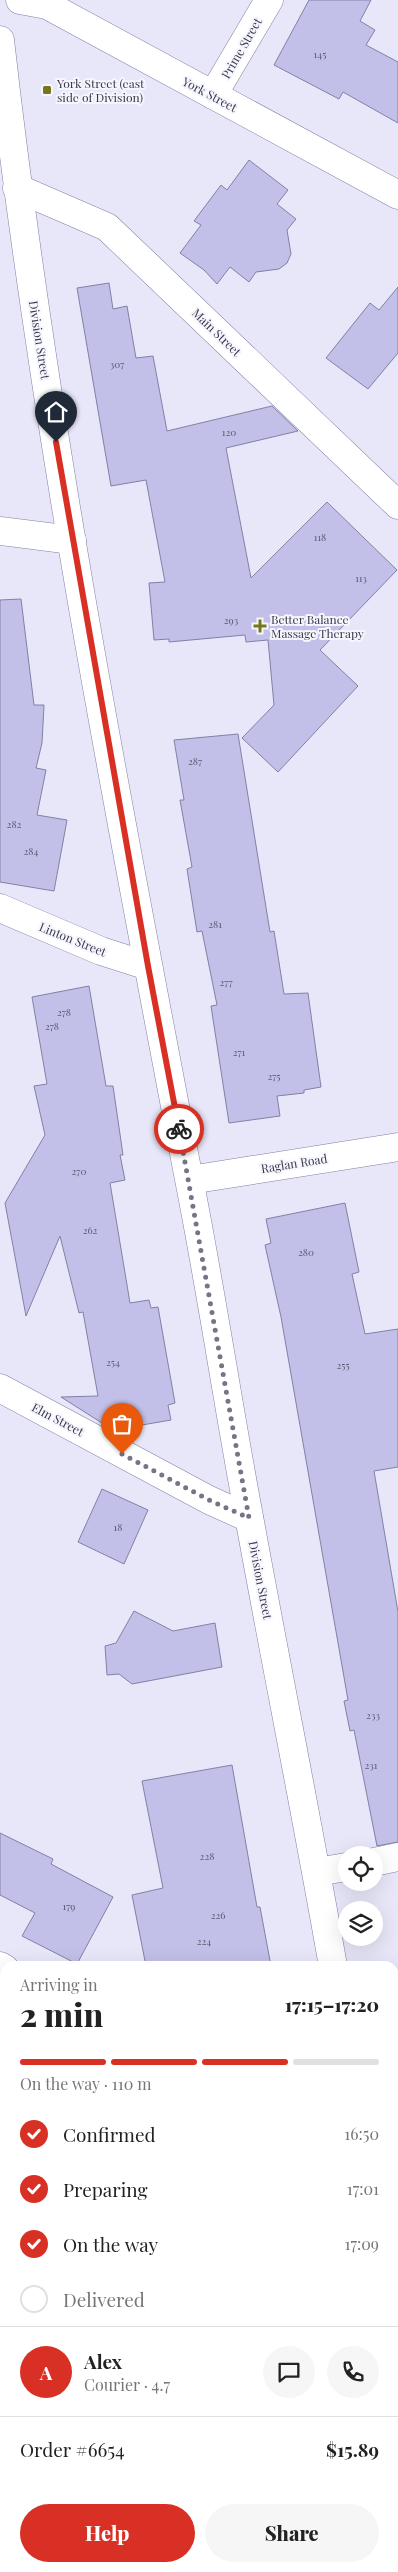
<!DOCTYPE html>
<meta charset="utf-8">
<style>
body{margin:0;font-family:"Playfair Display",serif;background:#f6f6f6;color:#222;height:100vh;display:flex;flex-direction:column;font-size:19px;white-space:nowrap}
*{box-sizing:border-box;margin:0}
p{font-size:16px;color:#767676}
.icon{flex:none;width:28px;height:28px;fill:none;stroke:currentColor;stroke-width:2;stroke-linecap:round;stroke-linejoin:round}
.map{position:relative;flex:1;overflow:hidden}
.panel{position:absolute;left:0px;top:1961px;width:399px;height:611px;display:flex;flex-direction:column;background:#fff;border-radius:15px 15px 0 0;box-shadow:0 5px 20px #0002}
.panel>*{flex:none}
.tools{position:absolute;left:338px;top:1846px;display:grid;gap:10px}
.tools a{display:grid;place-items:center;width:45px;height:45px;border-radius:50%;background:#fff;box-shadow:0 5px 20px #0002;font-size:25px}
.pin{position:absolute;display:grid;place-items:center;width:42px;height:42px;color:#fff;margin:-51px -21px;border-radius:50% 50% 50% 0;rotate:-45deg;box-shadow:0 0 5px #0007}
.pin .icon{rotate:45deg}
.courier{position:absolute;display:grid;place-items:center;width:50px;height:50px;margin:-25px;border:4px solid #d93025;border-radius:50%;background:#fff;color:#222;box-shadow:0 1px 6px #0007}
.summary em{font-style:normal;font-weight:800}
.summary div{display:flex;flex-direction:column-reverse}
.summary{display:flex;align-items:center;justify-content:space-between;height:85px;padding:0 20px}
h1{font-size:32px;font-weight:800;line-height:38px}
.bar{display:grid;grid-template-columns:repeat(4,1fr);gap:8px 5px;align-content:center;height:60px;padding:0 20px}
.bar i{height:6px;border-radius:4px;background:#e0e0e0}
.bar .selected{background:#d93025}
.bar p{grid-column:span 4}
.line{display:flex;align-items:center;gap:12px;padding:0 20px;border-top:1px solid #e0e0e0}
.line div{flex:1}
.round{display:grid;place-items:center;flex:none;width:52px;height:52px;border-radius:26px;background:#f6f6f6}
ol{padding:0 20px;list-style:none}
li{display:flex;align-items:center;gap:15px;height:55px}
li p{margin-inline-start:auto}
li .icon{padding:5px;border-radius:50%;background:#d93025;color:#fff;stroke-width:4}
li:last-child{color:#767676}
li i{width:28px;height:28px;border:2px solid #e0e0e0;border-radius:50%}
.action{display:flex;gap:10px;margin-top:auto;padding:10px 20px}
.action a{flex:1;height:58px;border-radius:30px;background:#d93025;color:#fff;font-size:20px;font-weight:800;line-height:58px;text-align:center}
.action a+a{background:#f6f6f6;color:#222}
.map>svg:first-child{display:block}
</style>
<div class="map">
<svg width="398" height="2572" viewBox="0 0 398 2572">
<rect width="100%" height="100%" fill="#e8e7f9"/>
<g fill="#c2bfe8" stroke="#8380a6">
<polygon points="309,0 371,0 360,21 375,30 366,45 398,62 398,123 343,92 339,99 274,65"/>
<polygon points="249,160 288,190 277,204 296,219 287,230 291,254 287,263 279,269 256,272 249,282 230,267 217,284 204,270 180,253 201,225 194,221 221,185 227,190"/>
<polygon points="109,283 113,309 127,306 136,358 153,356 167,431 272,406 298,431 226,448 251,578 327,502 397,570 320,650 358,686 278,772 242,738 274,705 268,640 246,642 245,635 169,642 169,639 154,640 149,583 165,582 146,480 111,486 77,288"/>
<polygon points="398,287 398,353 368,389 326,358 370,303 379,310"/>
<polygon points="21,599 34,705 44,705 42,743 36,768 46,770 37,815 67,820 54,891 0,882 0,600"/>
<polygon points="238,734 270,932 274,931 284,994 308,993 321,1087 304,1090 304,1093 277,1096 280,1116 229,1123 211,1006 217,1005 202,931 197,932 187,869 192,867 180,800 184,800 174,740"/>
<polygon points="89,986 106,1086 113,1086 123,1155 120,1155 125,1180 110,1183 130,1303 149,1300 151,1308 158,1307 175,1403 168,1405 171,1420 113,1430 61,1397 98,1396 83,1312 79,1313 60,1236 26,1316 5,1203 45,1135 34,1086 47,1084 32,997"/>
<polygon points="345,1203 359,1272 352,1274 365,1334 398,1329 398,1467 374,1471 398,1612 398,1842 377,1846 354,1730 350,1731 344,1701 348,1700 281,1317 265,1245 271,1243 266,1219"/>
<polygon points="102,1489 148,1510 124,1564 78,1542"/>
<polygon points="134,1611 173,1631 215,1623 222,1667 132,1684 119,1674 107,1675 105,1646 116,1643"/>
<polygon points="232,1765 257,1907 260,1907 271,1966 146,1966 132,1895 163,1888 142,1781"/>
<polygon points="0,1833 53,1859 51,1864 113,1897 77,1964 22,1936 35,1913 0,1895"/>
</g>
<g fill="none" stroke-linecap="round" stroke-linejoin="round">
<g stroke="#827fa5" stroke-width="29">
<g id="minor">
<polyline points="20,0 47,5 398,195"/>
<polyline points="213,95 269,0"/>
<polyline points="17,188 107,227 398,505"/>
<polyline points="0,531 72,540"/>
<polyline points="0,908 101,951 148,966"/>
<polyline points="190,1180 398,1147"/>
<polyline points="0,1388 209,1500 249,1518"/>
<polyline points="374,1862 398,1857"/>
<polyline points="317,1872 346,1867"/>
<polyline points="0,1966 5,1969"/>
<polyline points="394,2145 398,2145"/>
</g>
</g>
<g stroke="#827fa5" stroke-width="29">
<g id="major">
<path d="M0,40C43,421 116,798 188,1174C211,1289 228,1406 250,1522C277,1670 307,1818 333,1966"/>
<polyline points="394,2309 398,2331"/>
</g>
</g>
<use href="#minor" stroke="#fff" stroke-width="28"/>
<use href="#major" stroke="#fff" stroke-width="28"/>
</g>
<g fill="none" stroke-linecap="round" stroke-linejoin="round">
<polyline stroke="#767587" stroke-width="5" stroke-dasharray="0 9" points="122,1454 209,1500 249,1518 179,1129"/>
<polyline stroke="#d93025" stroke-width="6" points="56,442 148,966 179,1129"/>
</g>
<g fill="#78761c" stroke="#f6f6fe" stroke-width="2">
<rect x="42" y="85" width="10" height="10" rx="2.5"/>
<path d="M257.5 618.5h5v5h5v5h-5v5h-5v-5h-5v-5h5z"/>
</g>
<g text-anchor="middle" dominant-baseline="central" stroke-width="4" stroke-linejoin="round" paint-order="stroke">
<g font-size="10" fill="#5b5a71">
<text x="320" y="54">145</text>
<text x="117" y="364">307</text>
<text x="229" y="432">120</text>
<text x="320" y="537">118</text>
<text x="361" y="578">113</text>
<text x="231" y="620">293</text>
<text x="195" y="761">287</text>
<text x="14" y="824">282</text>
<text x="31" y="851">284</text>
<text x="215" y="924">281</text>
<text x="226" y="982">277</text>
<text x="64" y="1012">278</text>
<text x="52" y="1026">278</text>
<text x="239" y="1052">271</text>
<text x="274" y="1076">275</text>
<text x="79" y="1171">270</text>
<text x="90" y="1230">262</text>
<text x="306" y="1252">280</text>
<text x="113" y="1362">254</text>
<text x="343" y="1365">255</text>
<text x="118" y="1527">18</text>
<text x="373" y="1715">233</text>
<text x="371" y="1765">231</text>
<text x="207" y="1856">228</text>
<text x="69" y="1906">179</text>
<text x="218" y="1915">226</text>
<text x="204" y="1941">224</text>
</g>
<g font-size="12" fill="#393849" stroke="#f6f6fe">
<text transform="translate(241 48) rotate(-60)">Prime Street</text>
<text transform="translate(210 94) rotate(28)">York Street</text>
<text transform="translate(217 332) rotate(44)">Main Street</text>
<text transform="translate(40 340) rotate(81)">Division Street</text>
<text transform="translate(73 939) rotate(22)">Linton Street</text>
<text transform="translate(294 1163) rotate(-9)">Raglan Road</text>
<text transform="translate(58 1419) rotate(28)">Elm Street</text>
<text transform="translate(261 1580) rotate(79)">Division Street</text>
</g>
<g font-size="12" fill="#393849" stroke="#f6f6fe" text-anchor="start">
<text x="57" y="83">York Street (east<tspan x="57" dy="14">side of Division)</tspan></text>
<text x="271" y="619">Better Balance<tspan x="271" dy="14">Massage Therapy</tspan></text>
</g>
</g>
</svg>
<div class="tools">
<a><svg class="icon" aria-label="locate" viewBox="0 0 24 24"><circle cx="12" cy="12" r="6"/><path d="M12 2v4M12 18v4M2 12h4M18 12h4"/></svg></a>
<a><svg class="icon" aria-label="layers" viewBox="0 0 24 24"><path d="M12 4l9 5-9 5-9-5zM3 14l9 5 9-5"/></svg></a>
</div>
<div class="pin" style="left:122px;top:1454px;background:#ea580c"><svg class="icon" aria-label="bag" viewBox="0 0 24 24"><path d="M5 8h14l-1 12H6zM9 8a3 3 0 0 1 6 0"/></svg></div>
<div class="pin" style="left:56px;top:442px;background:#1f2937"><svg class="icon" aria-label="home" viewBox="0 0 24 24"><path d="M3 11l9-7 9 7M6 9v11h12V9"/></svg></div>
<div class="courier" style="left:179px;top:1129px"><svg class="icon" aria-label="bike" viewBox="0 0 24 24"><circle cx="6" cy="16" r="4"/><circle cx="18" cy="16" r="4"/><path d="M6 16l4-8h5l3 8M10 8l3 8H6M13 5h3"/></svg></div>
<section class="panel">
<div class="summary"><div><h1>2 min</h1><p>Arriving in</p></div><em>17:15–17:20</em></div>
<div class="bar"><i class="selected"></i><i class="selected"></i><i class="selected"></i><i></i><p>On the way · 110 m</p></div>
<ol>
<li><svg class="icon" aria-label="check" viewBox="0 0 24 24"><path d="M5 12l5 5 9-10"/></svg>Confirmed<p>16:50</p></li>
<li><svg class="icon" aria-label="check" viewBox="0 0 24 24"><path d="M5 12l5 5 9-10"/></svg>Preparing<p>17:01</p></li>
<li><svg class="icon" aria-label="check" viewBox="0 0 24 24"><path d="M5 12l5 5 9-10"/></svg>On the way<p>17:09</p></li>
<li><i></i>Delivered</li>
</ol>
<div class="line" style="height:90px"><b class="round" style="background:#d93025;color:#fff">A</b><div><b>Alex</b><p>Courier · 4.7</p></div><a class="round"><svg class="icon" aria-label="chat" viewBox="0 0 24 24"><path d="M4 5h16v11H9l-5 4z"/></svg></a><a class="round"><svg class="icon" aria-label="phone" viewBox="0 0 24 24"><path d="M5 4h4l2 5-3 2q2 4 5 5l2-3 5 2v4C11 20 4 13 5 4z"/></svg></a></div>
<div class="line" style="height:65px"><div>Order #6654</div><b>$15.89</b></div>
<div class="action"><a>Help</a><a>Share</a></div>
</section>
</div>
